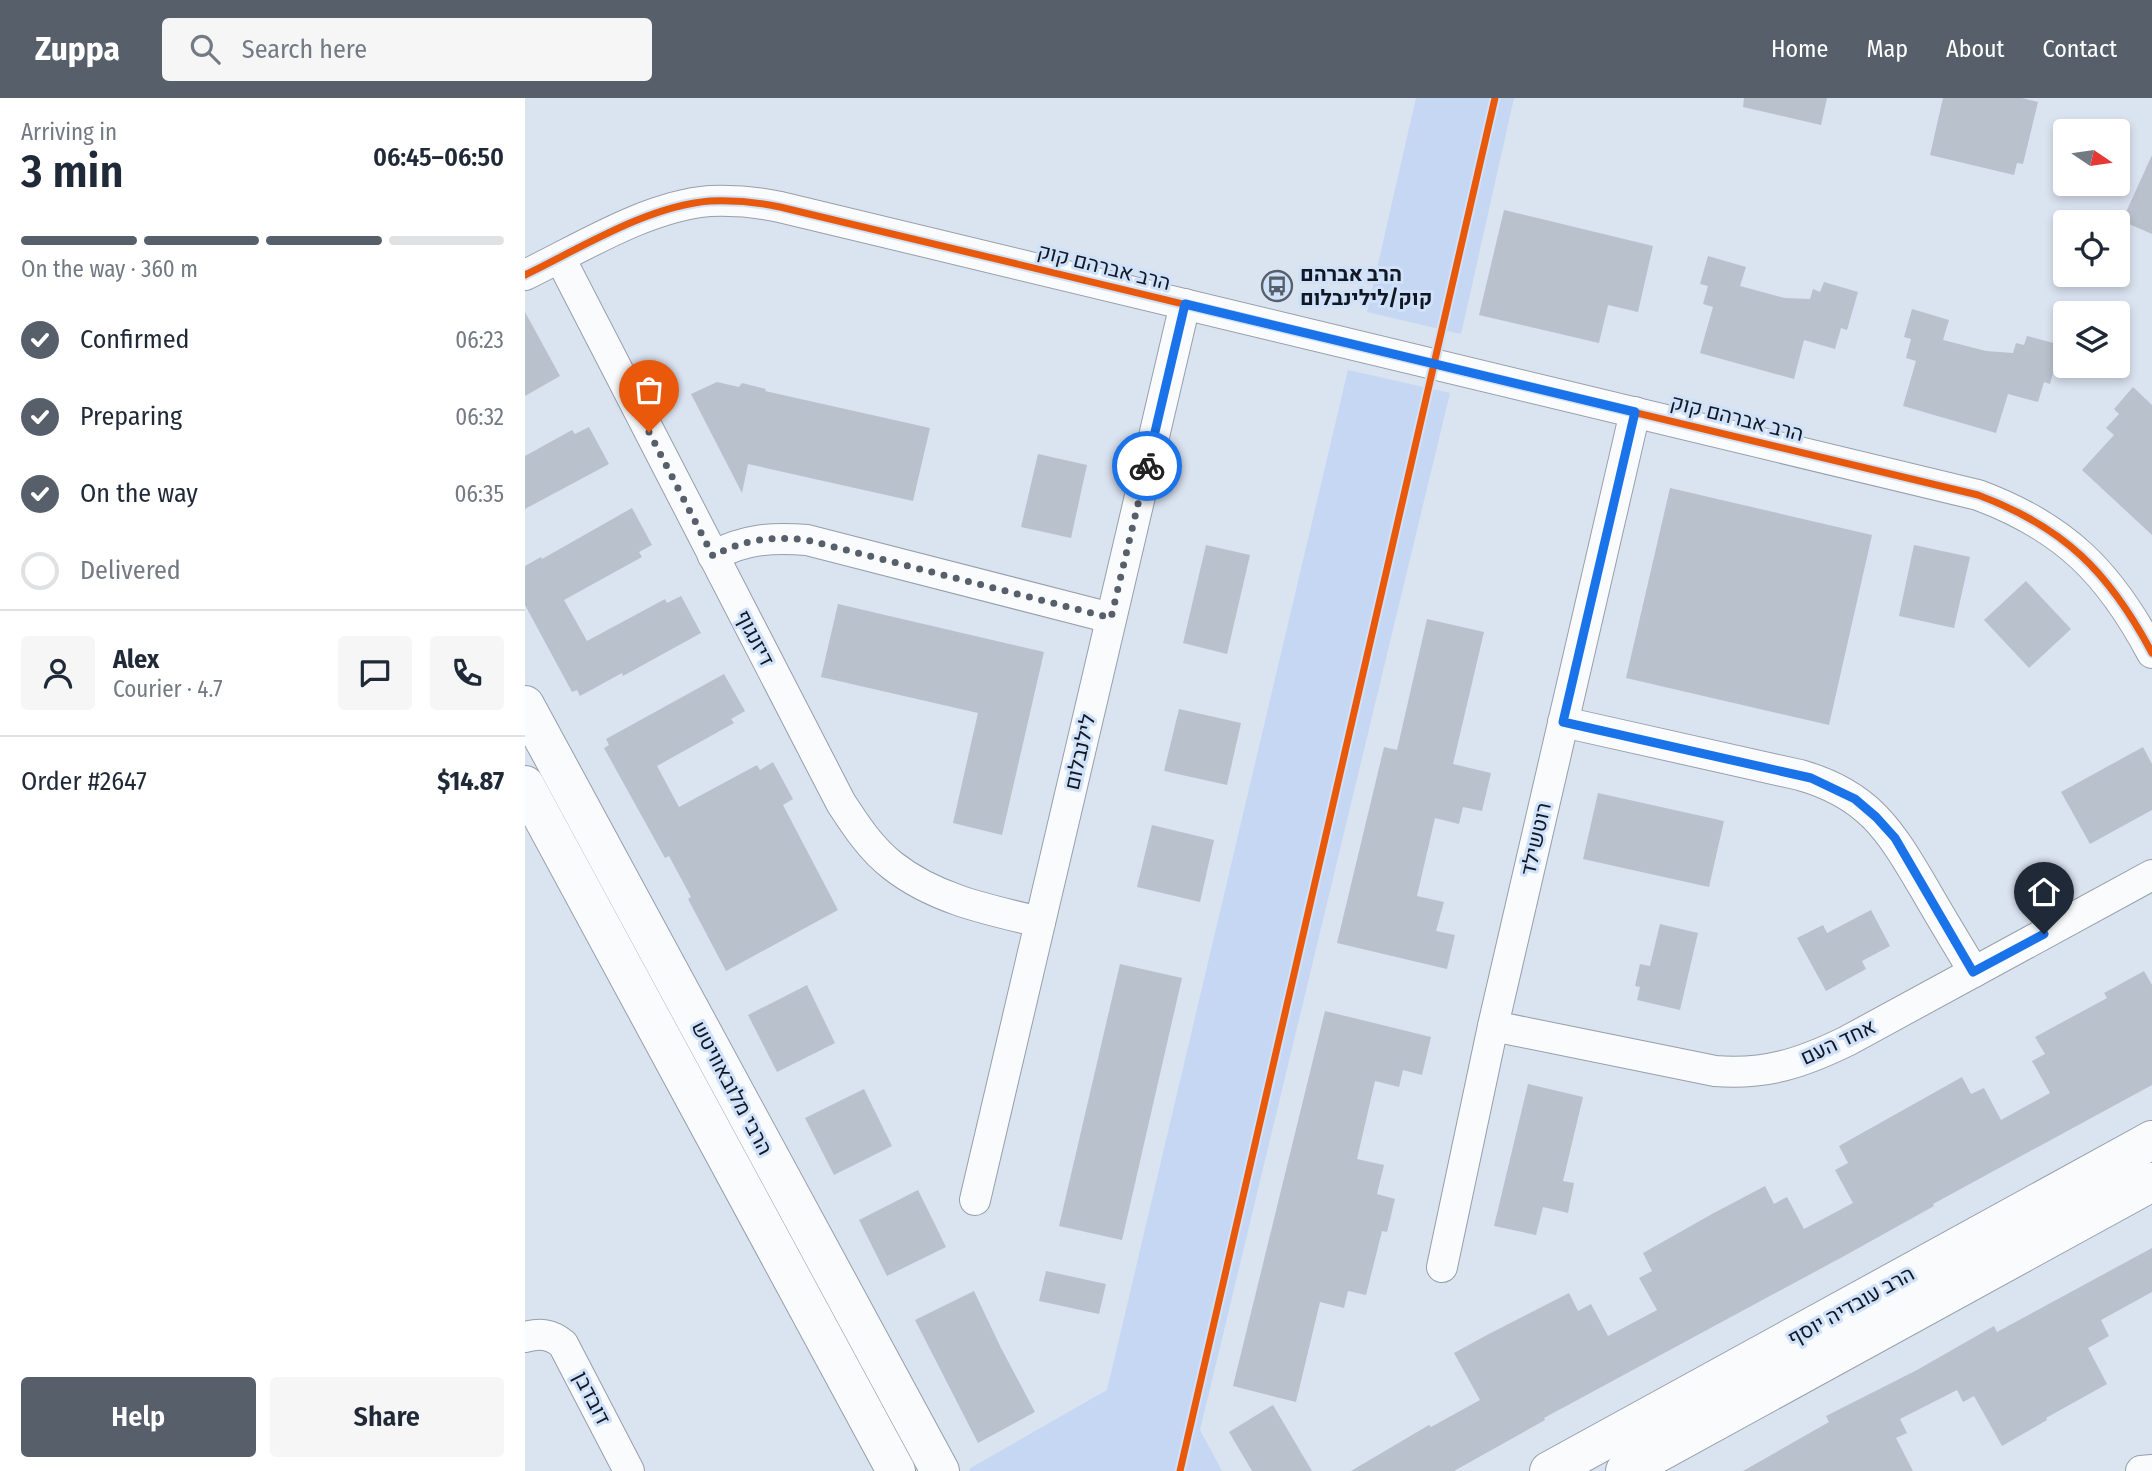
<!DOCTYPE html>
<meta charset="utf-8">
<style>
body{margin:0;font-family:"Fira Sans Condensed",Heebo,sans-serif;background:#f6f6f7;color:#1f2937;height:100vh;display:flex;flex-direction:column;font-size:26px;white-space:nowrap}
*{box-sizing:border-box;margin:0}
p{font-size:23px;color:#747a83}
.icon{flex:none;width:38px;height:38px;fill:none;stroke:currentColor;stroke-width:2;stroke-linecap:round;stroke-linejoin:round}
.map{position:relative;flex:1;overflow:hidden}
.panel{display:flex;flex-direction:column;background:#fff;width:525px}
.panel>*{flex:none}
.needle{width:46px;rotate:103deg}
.tools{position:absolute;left:1528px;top:21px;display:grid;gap:14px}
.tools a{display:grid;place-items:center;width:77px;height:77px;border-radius:7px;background:#fff;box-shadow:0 4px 10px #0003;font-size:35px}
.pin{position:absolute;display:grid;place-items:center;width:60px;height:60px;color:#fff;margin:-72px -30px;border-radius:50% 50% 50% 0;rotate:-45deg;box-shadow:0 0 7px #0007}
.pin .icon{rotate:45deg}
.courier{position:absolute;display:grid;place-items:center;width:70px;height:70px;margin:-35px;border:5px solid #1a73e8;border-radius:50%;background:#fff;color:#222;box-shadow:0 2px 9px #0007}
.headline em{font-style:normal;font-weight:600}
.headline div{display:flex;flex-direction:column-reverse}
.headline{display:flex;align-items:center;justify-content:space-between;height:119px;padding:0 21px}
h1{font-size:46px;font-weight:600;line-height:52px}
.bar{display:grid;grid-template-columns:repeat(4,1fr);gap:10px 7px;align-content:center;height:84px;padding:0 21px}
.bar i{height:9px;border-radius:5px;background:#e0e1e3}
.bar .on{background:#575f6b}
.bar p{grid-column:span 4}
.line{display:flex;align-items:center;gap:18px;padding:0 21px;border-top:2px solid #e0e1e3}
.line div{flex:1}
.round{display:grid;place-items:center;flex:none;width:74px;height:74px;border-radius:7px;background:#f6f6f7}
ol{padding:0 21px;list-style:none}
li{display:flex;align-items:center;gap:21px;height:77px}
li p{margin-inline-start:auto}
li .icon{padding:7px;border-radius:50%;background:#575f6b;color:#fff;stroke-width:4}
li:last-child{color:#747a83}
li i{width:38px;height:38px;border:4px solid #e0e1e3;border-radius:50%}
.button{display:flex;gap:14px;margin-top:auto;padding:14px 21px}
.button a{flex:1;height:80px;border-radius:7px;background:#575f6b;color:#fff;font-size:28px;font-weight:600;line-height:80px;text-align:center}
.button a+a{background:#f6f6f7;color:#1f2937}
header{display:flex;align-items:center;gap:42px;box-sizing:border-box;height:98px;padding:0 35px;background:#575f6b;color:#fff}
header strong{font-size:33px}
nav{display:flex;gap:38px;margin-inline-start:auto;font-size:24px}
.search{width:490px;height:63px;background:#f6f6f7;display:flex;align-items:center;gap:18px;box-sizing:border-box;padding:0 24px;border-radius:7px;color:#747a83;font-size:26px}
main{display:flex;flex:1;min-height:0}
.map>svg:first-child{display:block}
</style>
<header>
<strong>Zuppa</strong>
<div class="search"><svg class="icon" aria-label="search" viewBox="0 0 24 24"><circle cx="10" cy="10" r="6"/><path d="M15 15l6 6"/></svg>Search here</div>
<nav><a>Home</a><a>Map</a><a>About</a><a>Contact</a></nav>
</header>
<main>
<section class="panel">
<div class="headline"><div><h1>3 min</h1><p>Arriving in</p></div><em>06:45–06:50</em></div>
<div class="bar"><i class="on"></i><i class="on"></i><i class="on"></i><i></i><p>On the way · 360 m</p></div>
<ol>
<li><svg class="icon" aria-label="check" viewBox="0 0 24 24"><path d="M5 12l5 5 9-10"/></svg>Confirmed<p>06:23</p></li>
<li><svg class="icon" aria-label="check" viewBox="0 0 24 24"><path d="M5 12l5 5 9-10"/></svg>Preparing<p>06:32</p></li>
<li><svg class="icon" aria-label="check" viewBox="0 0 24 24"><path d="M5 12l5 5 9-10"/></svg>On the way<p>06:35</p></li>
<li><i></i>Delivered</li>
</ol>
<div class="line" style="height:126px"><a class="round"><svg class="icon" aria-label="person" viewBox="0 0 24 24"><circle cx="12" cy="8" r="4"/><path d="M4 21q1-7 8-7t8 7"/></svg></a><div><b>Alex</b><p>Courier · 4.7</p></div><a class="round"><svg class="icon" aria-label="chat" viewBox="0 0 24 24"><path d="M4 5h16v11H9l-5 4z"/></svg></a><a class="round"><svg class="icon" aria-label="phone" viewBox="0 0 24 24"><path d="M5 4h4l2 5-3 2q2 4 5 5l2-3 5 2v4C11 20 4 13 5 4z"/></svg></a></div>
<div class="line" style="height:91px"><div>Order #2647</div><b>$14.87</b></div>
<div class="button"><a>Help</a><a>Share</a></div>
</section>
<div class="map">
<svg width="1627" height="1373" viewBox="0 0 1627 1373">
<rect width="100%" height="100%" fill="#dae3f0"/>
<g fill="#c5d7f2">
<polygon points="891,0 989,0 936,236 842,214"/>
<polygon points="823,272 925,295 675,1332 697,1373 445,1373 444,1371 582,1292"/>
</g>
<g fill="#b9c1cc">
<polygon points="1219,0 1302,0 1296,27 1218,9"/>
<polygon points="1418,0 1497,0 1513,4 1498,66 1492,65 1489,77 1405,57"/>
<polygon points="1627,57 1627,136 1597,123"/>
<polygon points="979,112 1128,148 1113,214 1083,207 1074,245 954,217"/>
<polygon points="1183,158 1221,169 1215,188 1260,200 1285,201 1288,191 1295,194 1299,184 1333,194 1322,232 1316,230 1310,251 1279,242 1269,281 1175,255 1188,209 1178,206 1183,188 1175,186"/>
<polygon points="1387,211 1424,222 1418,242 1461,253 1488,255 1491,245 1499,247 1502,238 1536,247 1525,286 1519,284 1513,304 1483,296 1471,335 1378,308 1391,263 1381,260 1386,241 1379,239"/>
<polygon points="0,214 35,278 0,298"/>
<polygon points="192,284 214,289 217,285 241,291 240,293 405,330 388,403 223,366 217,395 166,296"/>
<polygon points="1608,289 1627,307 1627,437 1557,372 1589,337 1581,330 1594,316 1589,311"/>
<polygon points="64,329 84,366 0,411 0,358 47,332 50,336"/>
<polygon points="513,356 562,367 546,440 496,429"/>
<polygon points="1145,390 1347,437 1304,627 1101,580"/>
<polygon points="107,410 127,447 114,454 117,459 39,502 62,543 140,501 142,505 156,498 176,535 98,578 97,575 55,598 52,592 47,594 0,507 0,468 16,459 17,461"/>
<polygon points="681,447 725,457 702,556 658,545"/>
<polygon points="1389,447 1445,459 1429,530 1374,518"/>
<polygon points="1501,483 1546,531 1504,570 1459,522"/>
<polygon points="313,506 519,554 477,737 428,725 453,615 296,579"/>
<polygon points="902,521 959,534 928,666 966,675 957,713 938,709 934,726 910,720 892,798 919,804 911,833 930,837 922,871 812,845 859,649 872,652"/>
<polygon points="199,576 220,613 206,621 209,625 132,668 154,709 232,667 235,672 248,664 268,701 258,707 313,812 201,873 163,801 166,799 144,758 140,760 79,650 84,647 81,641"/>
<polygon points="654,611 716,625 702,687 639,673"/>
<polygon points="1618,649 1627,666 1627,712 1565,746 1536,694"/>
<polygon points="1073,695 1199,723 1184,789 1058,761"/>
<polygon points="627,727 689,742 675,804 612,789"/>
<polygon points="1346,812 1365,848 1337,863 1341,871 1301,893 1272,840 1298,827 1302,835"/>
<polygon points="1135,826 1173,835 1155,912 1112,902 1115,889 1110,888 1115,866 1125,868"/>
<polygon points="595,866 657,880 597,1142 534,1128"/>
<polygon points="1619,873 1627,887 1627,987 1408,1106 1409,1108 1321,1157 1019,1320 1020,1322 929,1373 826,1373 904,1327 906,1329 955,1302 929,1255 962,1237 1044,1195 1053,1213 1066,1206 1083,1238 1132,1212 1114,1180 1127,1173 1118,1155 1187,1116 1240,1088 1249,1106 1262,1099 1279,1131 1328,1105 1310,1072 1323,1065 1314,1048 1437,979 1446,996 1459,990 1476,1022 1525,995 1507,963 1520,956 1510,939 1582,900 1579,895"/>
<polygon points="282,887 310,945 252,974 223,917"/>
<polygon points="800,913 906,939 897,977 878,972 874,989 850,983 832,1061 859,1067 852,1096 870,1101 862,1134 857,1133 841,1197 823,1193 819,1210 795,1204 771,1304 708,1288"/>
<polygon points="1003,986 1058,999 1038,1083 1049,1085 1043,1115 1018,1109 1011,1137 969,1128"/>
<polygon points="339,991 367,1048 309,1077 280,1020"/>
<polygon points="393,1092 421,1149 362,1178 334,1122"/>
<polygon points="1627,1150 1627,1194 1576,1222 1584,1238 1563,1250 1582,1286 1521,1320 1522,1322 1477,1348 1449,1298 1438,1304 1432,1292 1375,1321 1382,1335 1371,1340 1388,1373 1218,1373 1304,1324 1301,1318 1392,1272 1469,1228 1472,1234"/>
<polygon points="521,1173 581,1186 574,1216 514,1203"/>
<polygon points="449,1193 476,1250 510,1314 453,1345 390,1222"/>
<polygon points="748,1307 787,1373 727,1373 704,1334"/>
</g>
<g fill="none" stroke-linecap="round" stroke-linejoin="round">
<g stroke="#979faa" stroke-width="32">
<g id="minor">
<path d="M35,160L316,705C331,728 346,751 368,768C410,801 464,812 515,824"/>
<path d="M0,177C56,150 122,108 185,103C208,102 232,104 255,109L1453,397C1539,429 1584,474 1627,555"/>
<path d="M188,458C219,441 248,439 282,442L586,520"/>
<path d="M1038,624L1275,677C1343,696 1365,732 1399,790C1415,818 1432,846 1449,874"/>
<path d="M968,928L1190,973C1241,977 1277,965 1322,943L1627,777"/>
<polyline points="450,1102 660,206"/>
<polyline points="917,1169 968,928 1110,314"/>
<path d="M0,1239C15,1235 26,1236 38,1246L104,1373"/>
<polyline points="1616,1373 1627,1372"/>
</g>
</g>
<g stroke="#979faa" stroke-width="40">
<g id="tertiary">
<polyline points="1024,1373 1627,1042"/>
<polyline points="1100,1373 1627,1084"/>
</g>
</g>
<g stroke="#979faa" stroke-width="40">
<g id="secondary">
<polyline points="0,607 415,1373"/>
<polyline points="0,687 371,1373"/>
</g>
</g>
<use href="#minor" stroke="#f9fbfd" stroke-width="30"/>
<use href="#tertiary" stroke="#f9fbfd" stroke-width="38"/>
<use href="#secondary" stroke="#f9fbfd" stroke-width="38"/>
<g stroke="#d0e1fa" stroke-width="11">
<g id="cycleway">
<path d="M0,177C56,150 122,108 185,103C208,102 232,104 255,109L1453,397C1539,429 1584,474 1627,555"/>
<polyline points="655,1373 970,0"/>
</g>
</g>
<use href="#cycleway" stroke="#e8590c" stroke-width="7"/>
</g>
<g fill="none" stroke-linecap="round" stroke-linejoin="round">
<path stroke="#575f6b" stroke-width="7" stroke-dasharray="0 12.6" d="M124,334L188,458C219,441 248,438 282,442L586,520L622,368"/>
<polyline stroke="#1a73e8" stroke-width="9" points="622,368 660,206 1110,314 1038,624 1286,680 1330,701 1351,719 1370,740 1448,874 1519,836"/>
</g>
<defs>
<g id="bus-ring" transform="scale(1.575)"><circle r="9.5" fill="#d0e1fa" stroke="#575f6b" stroke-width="1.5"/><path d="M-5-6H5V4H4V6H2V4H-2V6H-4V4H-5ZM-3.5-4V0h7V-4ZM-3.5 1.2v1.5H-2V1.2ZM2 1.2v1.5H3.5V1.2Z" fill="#575f6b"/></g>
</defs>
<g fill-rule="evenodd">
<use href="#bus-ring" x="752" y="188"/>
</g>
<g text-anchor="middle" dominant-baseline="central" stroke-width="6" stroke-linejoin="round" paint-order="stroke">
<g font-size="21" fill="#111823" stroke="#d0e1fa">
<text transform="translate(579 169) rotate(14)">הרב אברהם קוק</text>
<text transform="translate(1212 320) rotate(14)">הרב אברהם קוק</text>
<text transform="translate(230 540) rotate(63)">דיזנגוף</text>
<text transform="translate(555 654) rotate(-77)">לילנבלום</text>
<text transform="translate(1011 741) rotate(-77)">רוטשילד</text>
<text transform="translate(1313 944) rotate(-25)">אחד העם</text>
<text transform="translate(207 990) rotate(62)">הרבי מלובאוויטש</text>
<text transform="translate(1326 1208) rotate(-29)">הרב עובדיה יוסף</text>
<text transform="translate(67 1300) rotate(63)">דובדבן</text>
</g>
<g font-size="21" font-weight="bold" fill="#111823" stroke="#d0e1fa" text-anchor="start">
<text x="775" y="176">הרב אברהם<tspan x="775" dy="24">קוק/לילינבלום</tspan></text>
</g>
</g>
</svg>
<div class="tools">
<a><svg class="needle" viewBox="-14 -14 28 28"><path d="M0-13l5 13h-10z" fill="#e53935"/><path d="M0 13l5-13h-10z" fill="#747a83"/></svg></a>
<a><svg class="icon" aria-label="locate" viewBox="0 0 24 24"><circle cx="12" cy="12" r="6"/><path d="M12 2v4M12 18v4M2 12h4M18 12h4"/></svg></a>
<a><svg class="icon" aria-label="layers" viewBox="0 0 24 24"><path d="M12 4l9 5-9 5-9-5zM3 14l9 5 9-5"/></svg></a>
</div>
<div class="pin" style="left:124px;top:334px;background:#ea580c"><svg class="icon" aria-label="bag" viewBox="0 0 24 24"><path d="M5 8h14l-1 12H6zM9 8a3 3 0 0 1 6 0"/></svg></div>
<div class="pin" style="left:1519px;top:836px;background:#1f2937"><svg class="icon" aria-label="home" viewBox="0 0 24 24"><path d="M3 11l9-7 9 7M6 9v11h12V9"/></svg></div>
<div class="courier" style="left:622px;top:368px"><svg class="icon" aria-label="bike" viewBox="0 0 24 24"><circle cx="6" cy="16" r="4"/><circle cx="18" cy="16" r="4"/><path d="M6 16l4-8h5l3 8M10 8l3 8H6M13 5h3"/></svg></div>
</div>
</main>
